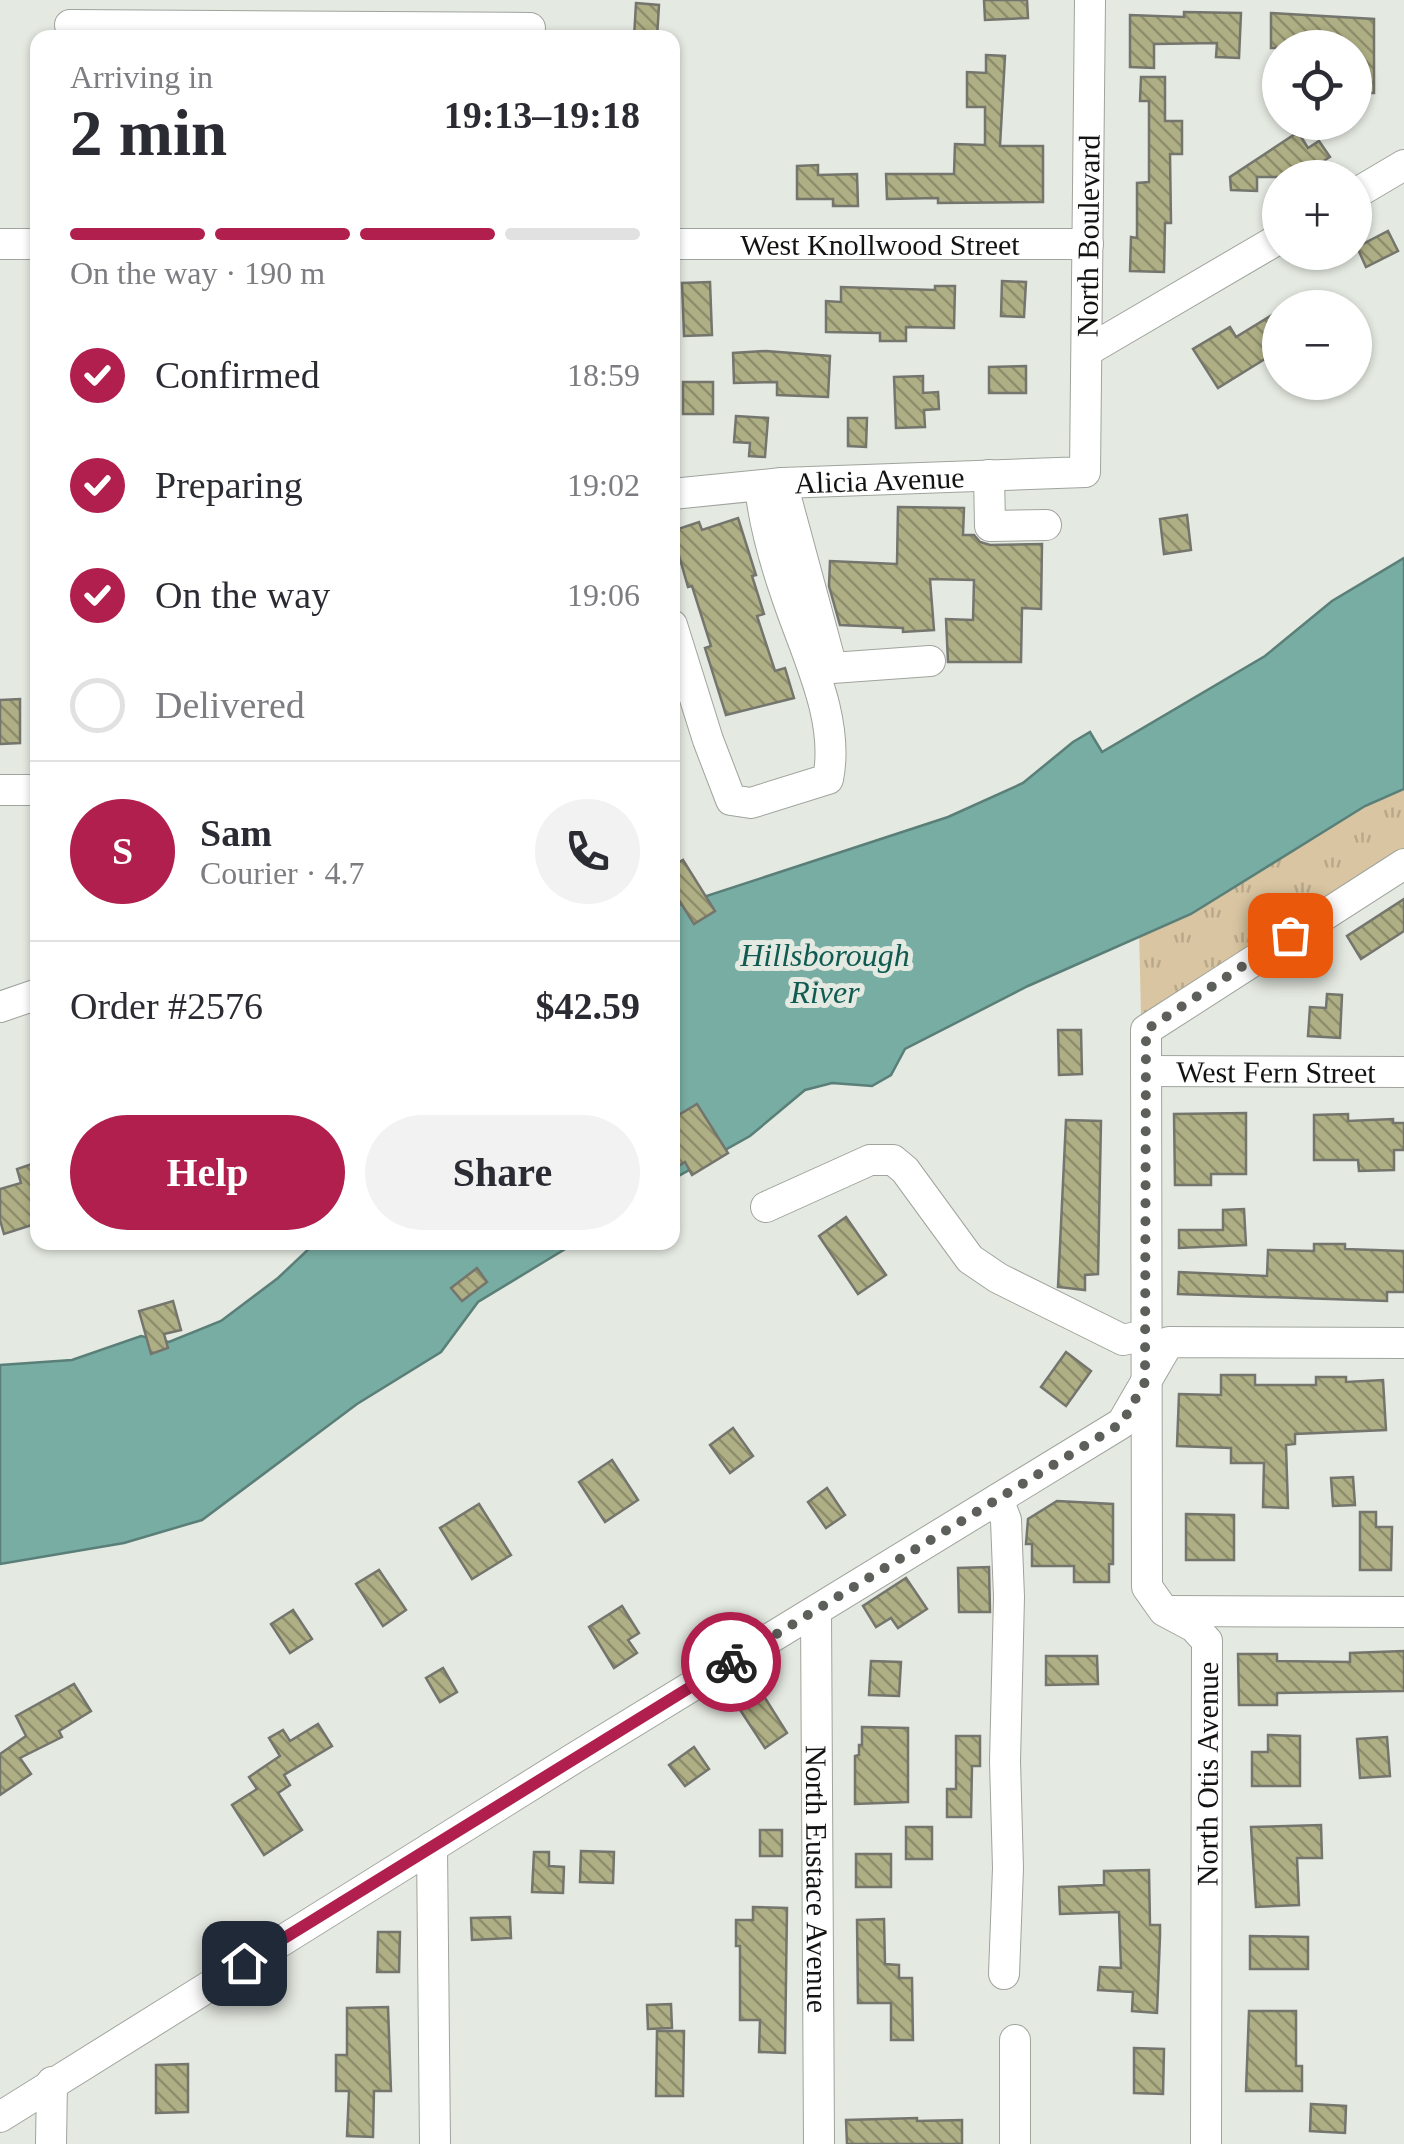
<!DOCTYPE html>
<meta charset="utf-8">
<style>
body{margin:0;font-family:"Times New Roman",serif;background:#f2f2f3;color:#2b2b33;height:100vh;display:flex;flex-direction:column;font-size:38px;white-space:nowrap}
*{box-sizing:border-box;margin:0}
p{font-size:32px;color:#7c7c81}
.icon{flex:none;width:55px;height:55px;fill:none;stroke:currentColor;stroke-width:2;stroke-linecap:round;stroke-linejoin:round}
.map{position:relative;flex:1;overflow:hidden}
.sheet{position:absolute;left:30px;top:30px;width:650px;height:1220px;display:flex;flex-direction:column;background:#fff;border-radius:20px;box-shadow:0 2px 8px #0004}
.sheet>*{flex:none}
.tools{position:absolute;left:1262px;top:30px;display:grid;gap:20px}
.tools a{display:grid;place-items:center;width:110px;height:110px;border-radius:50%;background:#fff;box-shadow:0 2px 8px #0004;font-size:50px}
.pin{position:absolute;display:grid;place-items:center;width:85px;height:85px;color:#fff;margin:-42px;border-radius:20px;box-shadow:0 5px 15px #0006}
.courier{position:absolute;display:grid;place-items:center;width:100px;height:100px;margin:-50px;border:8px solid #b01f4e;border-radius:50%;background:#fff;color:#222;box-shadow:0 2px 12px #0007}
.headline em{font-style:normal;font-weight:800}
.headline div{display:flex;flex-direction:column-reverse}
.headline{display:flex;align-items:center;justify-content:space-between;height:170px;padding:0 40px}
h1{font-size:65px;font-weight:800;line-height:75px}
.bar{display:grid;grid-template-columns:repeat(4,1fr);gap:15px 10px;align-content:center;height:120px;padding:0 40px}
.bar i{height:12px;border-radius:8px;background:#e1e1e2}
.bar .current{background:#b01f4e}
.bar p{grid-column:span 4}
.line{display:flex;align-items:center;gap:25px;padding:0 40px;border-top:2px solid #e1e1e2}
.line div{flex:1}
.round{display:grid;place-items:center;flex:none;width:105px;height:105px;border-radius:52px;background:#f2f2f3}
ol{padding:0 40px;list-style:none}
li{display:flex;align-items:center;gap:30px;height:110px}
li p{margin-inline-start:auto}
li .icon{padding:10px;border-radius:50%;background:#b01f4e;color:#fff;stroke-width:4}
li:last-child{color:#7c7c81}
li i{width:55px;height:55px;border:5px solid #e1e1e2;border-radius:50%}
.action{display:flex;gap:20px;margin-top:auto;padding:20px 40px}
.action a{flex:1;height:115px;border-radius:60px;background:#b01f4e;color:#fff;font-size:40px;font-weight:800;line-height:115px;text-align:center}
.action a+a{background:#f2f2f3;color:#2b2b33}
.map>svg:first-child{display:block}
</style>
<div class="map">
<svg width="1404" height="2144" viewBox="0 0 1404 2144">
<defs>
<pattern id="park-tufts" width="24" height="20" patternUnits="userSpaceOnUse" patternTransform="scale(2.5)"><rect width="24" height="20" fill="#d9c5a1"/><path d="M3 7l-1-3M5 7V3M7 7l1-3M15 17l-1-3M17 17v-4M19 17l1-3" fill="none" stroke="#b9a88a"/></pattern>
<pattern id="building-back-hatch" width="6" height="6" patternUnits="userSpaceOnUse" patternTransform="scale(2.5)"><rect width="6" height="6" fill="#afaf85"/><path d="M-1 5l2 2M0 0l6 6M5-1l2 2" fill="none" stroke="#8d8d6b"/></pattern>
</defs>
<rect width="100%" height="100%" fill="#e4e9e1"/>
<polygon fill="url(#park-tufts)" points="1404,780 1404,861 1141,1016 1139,928"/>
<g fill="#78ada3" stroke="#5a7f78" stroke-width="2.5">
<polygon points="1404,558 1404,789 1365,806 1191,914 1028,986 905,1049 891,1075 872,1086 832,1083 805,1090 750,1136 673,1179 673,907 948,817 1023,783 1073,742 1090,732 1102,752 1265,656 1332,601"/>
<polygon points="315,1243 575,1243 478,1302 441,1352 357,1404 202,1520 124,1543 0,1564 0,1365 72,1360 141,1336 169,1342 221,1321 278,1278"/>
</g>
<g fill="url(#building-back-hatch)" stroke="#74756d" stroke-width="2.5">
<polygon points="984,0 1027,0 1028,18 985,20"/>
<polygon points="636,3 659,5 657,38 634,38"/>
<polygon points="1184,12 1241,13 1239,58 1216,57 1217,43 1154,44 1154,68 1130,67 1130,15 1184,17"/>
<polygon points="1271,13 1374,19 1374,93 1355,93 1355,48 1271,48"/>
<polygon points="986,55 1005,56 1000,146 1043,146 1043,202 938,203 938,198 887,199 886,174 954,174 955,144 985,145 985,107 967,107 967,72 986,73"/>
<polygon points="1141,77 1165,77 1165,121 1182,121 1182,154 1170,154 1171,223 1165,223 1164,272 1130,271 1131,237 1137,238 1137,183 1149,182 1149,101 1140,101"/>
<polygon points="1298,132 1308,148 1319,141 1330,157 1298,177 1257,177 1257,191 1231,190 1230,177"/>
<polygon points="818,165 818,175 857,174 858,206 833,206 833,199 797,199 797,166"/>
<polygon points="1388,231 1398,251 1366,267 1357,247"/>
<polygon points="1002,281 1026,282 1024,317 1001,316"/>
<polygon points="710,282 712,335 684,336 682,283"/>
<polygon points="935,286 955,286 954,328 906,327 906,341 880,341 880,333 826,332 826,301 841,302 841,287 935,290"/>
<polygon points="1280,310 1280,383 1265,359 1218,388 1193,349 1230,327 1236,337"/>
<polygon points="766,351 830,356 828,397 777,395 777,382 734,383 733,353"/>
<polygon points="1026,366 1026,393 989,393 989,367"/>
<polygon points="923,376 923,393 938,392 939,409 924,410 925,427 896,428 894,377"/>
<rect x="683" y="382" width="30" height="32"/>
<polygon points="736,416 768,418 765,457 749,456 750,443 734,442"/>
<polygon points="848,418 867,418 866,447 848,446"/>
<polygon points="898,507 964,508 963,535 974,535 980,542 990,545 1042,544 1041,609 1022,608 1021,662 948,662 946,619 973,620 974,580 930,579 934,630 903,632 903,628 840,625 829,586 830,561 897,564"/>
<polygon points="1187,515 1191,550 1164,554 1160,519"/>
<polygon points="738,518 756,575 752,576 764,614 757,616 775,671 785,668 794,698 726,715 705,648 711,646 692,586 688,587 672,531 699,522 702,530"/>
<polygon points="20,699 20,743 0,744 0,700"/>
<polygon points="683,860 715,911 694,924 672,889 672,866"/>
<polygon points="1404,899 1404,931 1361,959 1347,936"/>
<polygon points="1327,994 1342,995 1340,1038 1308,1036 1310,1007 1326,1008"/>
<polygon points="1058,1030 1081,1030 1082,1074 1059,1075"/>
<polygon points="697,1104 728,1153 692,1175 685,1162 672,1170 672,1119"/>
<polygon points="1246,1113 1246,1174 1211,1174 1211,1185 1175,1185 1174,1114"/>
<polygon points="1348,1114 1348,1121 1393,1119 1393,1123 1404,1123 1404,1150 1394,1150 1394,1170 1359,1171 1358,1160 1314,1160 1314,1115"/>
<polygon points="1066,1120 1101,1121 1098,1274 1085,1275 1085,1290 1058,1287"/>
<polygon points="38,1162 38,1223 4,1234 0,1220 0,1189 21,1183 17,1169"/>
<polygon points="1244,1209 1246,1245 1179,1248 1179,1230 1223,1230 1223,1210"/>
<polygon points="846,1217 886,1275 858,1294 819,1236"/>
<polygon points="1314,1244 1345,1244 1345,1249 1404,1251 1404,1292 1387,1292 1387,1301 1178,1294 1179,1272 1267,1276 1268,1250 1314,1251"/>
<polygon points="477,1268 487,1282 462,1301 451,1288"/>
<polygon points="173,1301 181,1330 164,1334 168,1348 151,1354 139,1311"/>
<polygon points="1066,1352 1091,1371 1066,1406 1041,1387"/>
<polygon points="1221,1375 1255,1375 1255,1385 1316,1385 1316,1377 1346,1377 1346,1382 1383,1380 1386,1430 1295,1434 1295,1444 1286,1445 1288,1508 1263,1507 1264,1463 1231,1463 1231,1448 1177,1446 1179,1394 1221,1395"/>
<polygon points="733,1428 753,1456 730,1473 710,1445"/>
<polygon points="612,1460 638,1500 605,1522 579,1482"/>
<polygon points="1353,1477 1355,1505 1333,1506 1331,1478"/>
<polygon points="827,1488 845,1515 826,1528 808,1502"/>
<polygon points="1057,1501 1113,1504 1113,1564 1109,1564 1109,1582 1074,1582 1074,1566 1032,1566 1032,1544 1026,1544 1028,1519"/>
<polygon points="479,1504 511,1555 472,1579 440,1528"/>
<polygon points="1360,1512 1376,1512 1376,1527 1392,1527 1391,1570 1360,1570"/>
<polygon points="1186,1514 1234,1515 1234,1560 1186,1560"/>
<polygon points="989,1567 990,1612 959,1612 958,1568"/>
<polygon points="379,1570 406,1610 383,1626 356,1584"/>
<polygon points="906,1578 927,1609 898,1628 891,1618 876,1627 863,1606"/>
<polygon points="622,1606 639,1633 628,1640 637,1653 614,1668 589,1627"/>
<polygon points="293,1610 312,1639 290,1653 271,1624"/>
<polygon points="1404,1651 1404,1691 1277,1693 1277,1705 1239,1705 1238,1654 1277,1654 1277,1661 1350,1662 1350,1653"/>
<polygon points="1046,1656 1097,1656 1098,1684 1046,1685"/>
<polygon points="871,1661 901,1662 899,1696 869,1695"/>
<polygon points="443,1668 457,1692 440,1702 426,1678"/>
<polygon points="74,1684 91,1711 59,1731 62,1737 20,1758 31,1774 0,1795 0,1754 26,1736 16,1716"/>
<polygon points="760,1690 787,1733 765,1748 737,1705"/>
<polygon points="318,1724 332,1746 284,1775 290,1785 278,1793 302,1830 264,1855 232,1805 257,1789 249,1777 280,1756 269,1738 283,1730 290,1741"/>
<polygon points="862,1727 908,1728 908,1802 855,1804 855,1756 859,1755 859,1745 862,1745"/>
<polygon points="1268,1735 1300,1736 1300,1786 1252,1786 1252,1752 1268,1752"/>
<polygon points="956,1736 980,1736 980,1766 972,1766 971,1817 947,1817 947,1789 956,1789"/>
<polygon points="1387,1737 1390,1776 1360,1778 1357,1739"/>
<polygon points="694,1747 709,1769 685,1786 669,1765"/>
<polygon points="1321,1825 1322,1858 1297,1858 1299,1905 1256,1907 1251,1827"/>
<rect x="906" y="1827" width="26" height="32"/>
<rect x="760" y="1830" width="22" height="26"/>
<polygon points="581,1851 614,1852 613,1883 580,1882"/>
<polygon points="534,1852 549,1852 549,1866 564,1867 563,1893 532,1892"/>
<rect x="856" y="1854" width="35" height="33"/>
<polygon points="1149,1870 1150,1925 1160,1925 1160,1936 1157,2013 1132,2011 1133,1992 1098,1990 1100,1967 1121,1968 1119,1912 1060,1914 1059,1887 1104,1885 1104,1871"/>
<polygon points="753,1907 787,1908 785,2053 759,2052 760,2020 740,2020 740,1946 736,1946 736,1920 753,1920"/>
<polygon points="510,1917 511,1938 472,1940 471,1918"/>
<polygon points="884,1919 885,1964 899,1965 899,1978 912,1978 913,2040 891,2040 891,2003 858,2003 857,1920"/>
<polygon points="378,1932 400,1932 399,1972 377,1972"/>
<polygon points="1250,1936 1308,1937 1308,1969 1250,1969"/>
<polygon points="671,2004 672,2028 648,2029 647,2005"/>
<polygon points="388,2007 391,2091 374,2091 373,2137 347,2136 349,2091 336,2091 336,2055 347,2055 347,2008"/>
<polygon points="1249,2011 1296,2011 1296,2066 1302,2066 1302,2091 1246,2091"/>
<polygon points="657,2031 684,2031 683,2096 656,2096"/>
<polygon points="1134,2048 1164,2049 1163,2094 1134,2093"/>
<polygon points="188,2064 188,2112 156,2113 156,2065"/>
<polygon points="1311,2104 1346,2106 1345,2133 1310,2131"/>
<polygon points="917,2118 917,2121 962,2120 962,2144 847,2144 846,2120"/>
</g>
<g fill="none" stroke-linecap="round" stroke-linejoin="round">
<g stroke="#9fa49d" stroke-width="32">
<g id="minor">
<polyline points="70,25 530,28"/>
<polyline points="1355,194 1404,165"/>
<polyline points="0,244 38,244"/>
<path id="s1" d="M672,244H1088"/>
<polyline points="1087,351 1280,238"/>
<polyline points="989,475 990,526 1046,525"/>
<polyline points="782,483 832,668 930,661"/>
<path id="s2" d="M672,494L782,483L1085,472L1090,0"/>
<path d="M672,625L708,740L731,800L751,803L828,779C840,720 807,656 788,600C775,563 764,525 760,486"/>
<polyline points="0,790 38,790"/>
<polyline points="0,1007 38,994"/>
<path id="s3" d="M1146,1071L1404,1072"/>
<polyline points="766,1207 870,1160 893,1160 905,1170 970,1259 998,1278 1123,1340 1145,1335"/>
<polyline points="998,1499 1006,1520 1009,1597 1005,1761 1008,1868 1004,1974"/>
<path id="s4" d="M816,1611L819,2144"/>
<polyline points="1167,1611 1404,1612"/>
<polyline points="432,1847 435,2144"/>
<polyline points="0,2117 576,1757 1122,1423 1169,1342 1404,1343"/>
<polyline points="51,2144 52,2082"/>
<polyline points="1015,2144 1015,2040"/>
<path id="s5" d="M1206,2144L1207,1641L1194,1627L1164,1611L1147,1587L1146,1030L1404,864"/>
</g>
</g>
<use href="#minor" stroke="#fff" stroke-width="30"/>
</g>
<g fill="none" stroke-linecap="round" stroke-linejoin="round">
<polyline stroke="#5c5f5a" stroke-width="10" stroke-dasharray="0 18" points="731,1662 1122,1423 1145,1382 1146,1030 1290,935"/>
<polyline stroke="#b01f4e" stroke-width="12" points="244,1963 731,1662"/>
</g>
<g text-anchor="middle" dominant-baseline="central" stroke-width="10" stroke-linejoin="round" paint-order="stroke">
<g font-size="30" fill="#131412" stroke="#e4e9e1">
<text stroke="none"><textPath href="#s2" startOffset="650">North Boulevard</textPath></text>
<text stroke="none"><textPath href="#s1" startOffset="208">West Knollwood Street</textPath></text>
<text stroke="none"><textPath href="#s2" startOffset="208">Alicia Avenue</textPath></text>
<text stroke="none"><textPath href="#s3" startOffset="130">West Fern Street</textPath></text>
<text stroke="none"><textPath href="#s5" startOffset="370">North Otis Avenue</textPath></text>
<text stroke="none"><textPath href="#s4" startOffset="268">North Eustace Avenue</textPath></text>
</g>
<g font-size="32" font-style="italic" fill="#105b51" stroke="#e4e9e1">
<text x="825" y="955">Hillsborough<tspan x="825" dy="37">River</tspan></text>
</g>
</g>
</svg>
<div class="tools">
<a><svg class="icon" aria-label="locate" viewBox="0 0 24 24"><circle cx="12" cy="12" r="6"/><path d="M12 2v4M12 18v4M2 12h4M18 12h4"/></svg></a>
<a>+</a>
<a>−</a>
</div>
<div class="pin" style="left:1290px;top:935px;background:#ea580c"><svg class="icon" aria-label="bag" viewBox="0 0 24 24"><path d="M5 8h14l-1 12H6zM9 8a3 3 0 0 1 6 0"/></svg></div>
<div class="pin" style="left:244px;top:1963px;background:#1f2937"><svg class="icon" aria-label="home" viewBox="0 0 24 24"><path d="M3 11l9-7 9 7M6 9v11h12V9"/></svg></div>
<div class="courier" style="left:731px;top:1662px"><svg class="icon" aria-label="bike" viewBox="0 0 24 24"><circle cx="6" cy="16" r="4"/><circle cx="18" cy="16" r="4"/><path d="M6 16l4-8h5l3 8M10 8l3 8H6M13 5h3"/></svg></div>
<section class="sheet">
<div class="headline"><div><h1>2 min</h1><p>Arriving in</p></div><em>19:13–19:18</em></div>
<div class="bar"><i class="current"></i><i class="current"></i><i class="current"></i><i></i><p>On the way · 190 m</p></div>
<ol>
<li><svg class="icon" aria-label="check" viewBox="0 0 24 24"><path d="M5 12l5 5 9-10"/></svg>Confirmed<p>18:59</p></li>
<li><svg class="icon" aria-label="check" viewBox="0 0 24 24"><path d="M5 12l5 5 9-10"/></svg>Preparing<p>19:02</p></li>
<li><svg class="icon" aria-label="check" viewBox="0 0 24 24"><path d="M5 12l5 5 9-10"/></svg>On the way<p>19:06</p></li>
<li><i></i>Delivered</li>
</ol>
<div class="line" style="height:180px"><b class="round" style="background:#b01f4e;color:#fff">S</b><div><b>Sam</b><p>Courier · 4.7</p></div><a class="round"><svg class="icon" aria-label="phone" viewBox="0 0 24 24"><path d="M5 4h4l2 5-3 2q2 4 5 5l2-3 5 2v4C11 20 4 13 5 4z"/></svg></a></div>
<div class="line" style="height:130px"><div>Order #2576</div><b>$42.59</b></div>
<div class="action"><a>Help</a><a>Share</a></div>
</section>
</div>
